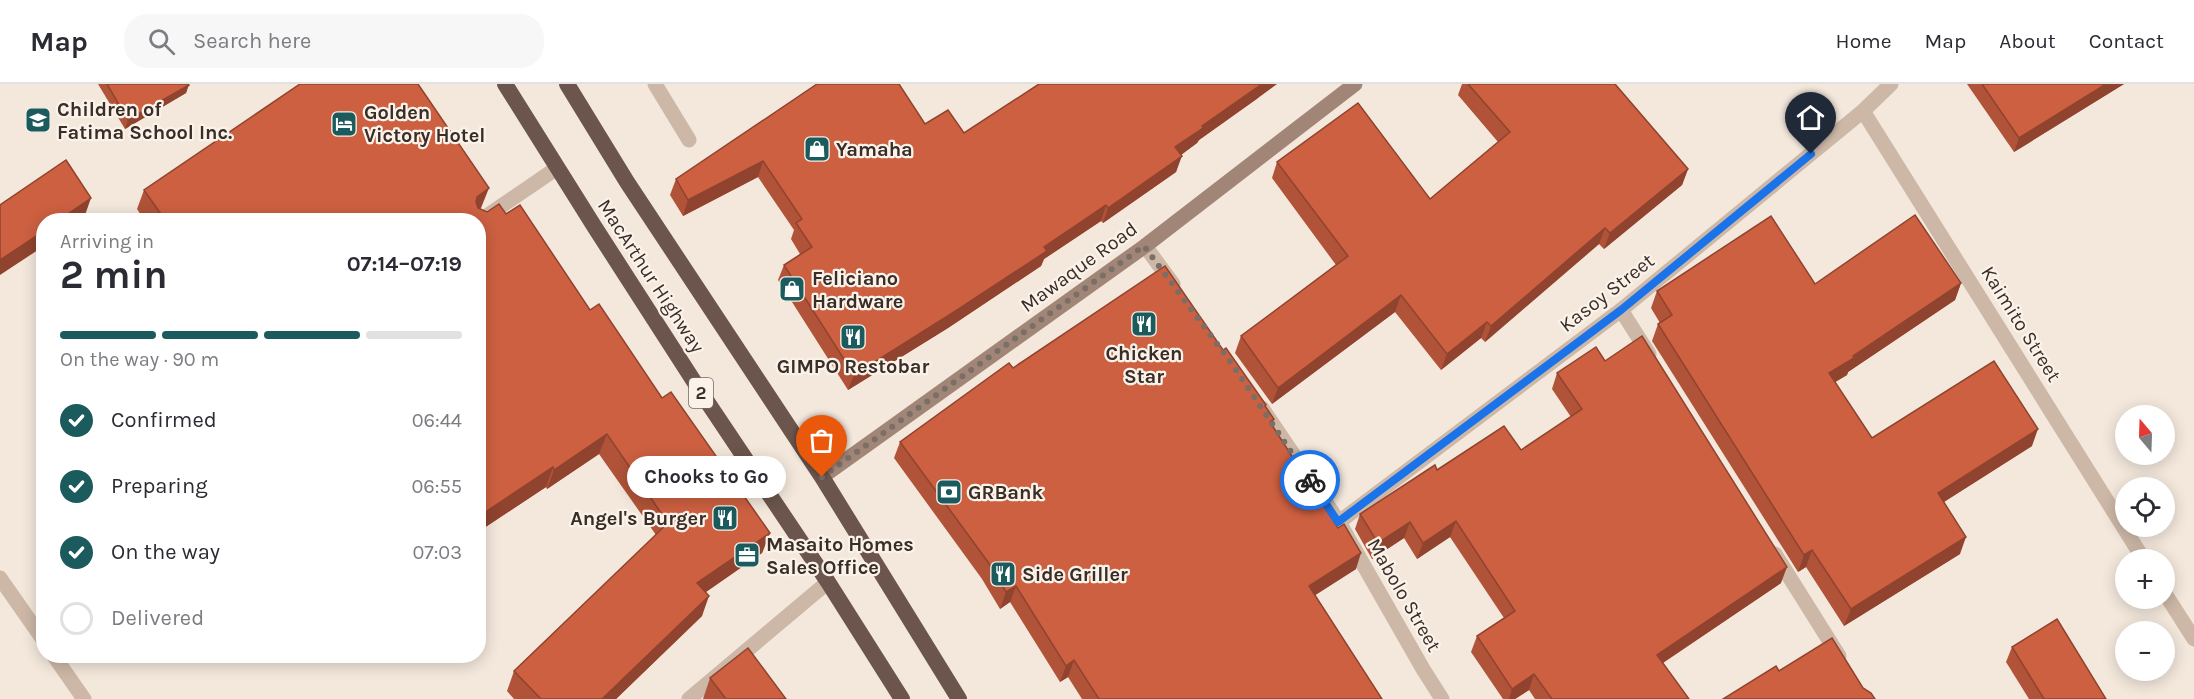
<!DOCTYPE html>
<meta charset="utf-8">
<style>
body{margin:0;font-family:Karla,sans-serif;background:#f7f7f7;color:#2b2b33;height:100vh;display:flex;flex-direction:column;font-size:22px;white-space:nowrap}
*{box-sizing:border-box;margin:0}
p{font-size:20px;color:#7c7c81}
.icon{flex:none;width:33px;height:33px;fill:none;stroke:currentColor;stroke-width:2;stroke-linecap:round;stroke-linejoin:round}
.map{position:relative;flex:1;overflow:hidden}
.drawer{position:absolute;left:36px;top:129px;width:450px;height:450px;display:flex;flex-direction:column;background:#fff;border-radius:24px;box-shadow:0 3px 15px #0003}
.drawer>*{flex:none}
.needle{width:39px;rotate:341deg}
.tools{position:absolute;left:2115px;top:321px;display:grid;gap:12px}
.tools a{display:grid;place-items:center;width:60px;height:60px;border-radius:50%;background:#fff;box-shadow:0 3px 15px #0003;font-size:30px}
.pin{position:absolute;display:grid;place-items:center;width:51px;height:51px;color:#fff;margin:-62px -26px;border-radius:50% 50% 50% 0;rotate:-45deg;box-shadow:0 0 6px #0007}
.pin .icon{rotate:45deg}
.courier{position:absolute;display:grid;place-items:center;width:60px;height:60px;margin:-30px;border:4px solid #1a73e8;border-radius:50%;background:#fff;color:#222;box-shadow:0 2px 8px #0007}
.bubble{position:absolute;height:42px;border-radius:21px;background:#fff;box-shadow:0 3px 15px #0003;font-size:20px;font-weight:700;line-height:42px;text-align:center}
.summary em{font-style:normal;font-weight:700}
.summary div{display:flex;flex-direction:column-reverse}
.summary{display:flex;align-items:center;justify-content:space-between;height:102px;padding:0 24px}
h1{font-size:39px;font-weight:700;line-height:45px}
.bar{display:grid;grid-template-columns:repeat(4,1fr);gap:9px 6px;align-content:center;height:72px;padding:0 24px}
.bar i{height:8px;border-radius:4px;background:#e1e1e2}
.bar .current{background:#1b5a5d}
.bar p{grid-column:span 4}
ol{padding:0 24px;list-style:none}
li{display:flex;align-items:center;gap:18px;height:66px}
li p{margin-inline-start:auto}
li .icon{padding:6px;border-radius:50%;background:#1b5a5d;color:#fff;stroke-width:4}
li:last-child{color:#7c7c81}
li i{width:33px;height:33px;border:3px solid #e1e1e2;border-radius:50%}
header{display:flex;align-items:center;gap:36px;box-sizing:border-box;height:84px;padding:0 30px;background:#fff;border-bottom:2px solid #e1e1e2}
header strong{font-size:28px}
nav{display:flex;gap:33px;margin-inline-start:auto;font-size:21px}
.search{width:420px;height:54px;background:#f7f7f7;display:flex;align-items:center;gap:15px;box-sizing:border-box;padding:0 21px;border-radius:24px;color:#7c7c81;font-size:22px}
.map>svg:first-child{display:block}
</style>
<header>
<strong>Map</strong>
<div class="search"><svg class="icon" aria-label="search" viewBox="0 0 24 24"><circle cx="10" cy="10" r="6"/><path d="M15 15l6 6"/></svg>Search here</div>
<nav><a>Home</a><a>Map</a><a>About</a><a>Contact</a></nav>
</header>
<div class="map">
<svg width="2194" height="615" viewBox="0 0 2194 615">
<rect width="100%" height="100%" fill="#f4e8dc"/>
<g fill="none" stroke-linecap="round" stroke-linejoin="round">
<g stroke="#cdb8a7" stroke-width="15">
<polyline points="655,0 689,56"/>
<polyline points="478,138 557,84"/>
</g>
<g stroke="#cdb8a7" stroke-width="15">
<polyline points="1863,27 2144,476"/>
<polyline points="1145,162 1173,200"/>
<polyline points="1621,226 1649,270"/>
<polyline points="1262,324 1339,438 1423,585 1442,615"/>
<polyline points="1339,438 1621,226 1863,27 1891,0"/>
<polyline points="1775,470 1839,572"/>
<polyline points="0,494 44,557"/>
<polyline points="2164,508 2194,555"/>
<polyline points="54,572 84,615"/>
<polyline points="689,615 828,498"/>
</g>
<polyline stroke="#a18678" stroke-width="15" points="822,393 1145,162 1355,0"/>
<g stroke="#6b554c" stroke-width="16">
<polyline points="505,0 594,142 704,313 828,498 902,615"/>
<polyline points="567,0 627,98 822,393 959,615"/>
</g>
</g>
<g fill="#b05338">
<polygon points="98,0 188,0 186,9 125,45"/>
<polygon points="1462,0 1615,0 1688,85 1682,101 1604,165 1599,160 1485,258 1481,254 1441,286 1395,228 1272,320 1235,269 1241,252 1336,181 1272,94 1277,78 1430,115 1498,58 1458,11"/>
<polygon points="1967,0 2124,0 2014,68"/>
<polygon points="1258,14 1199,56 1197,59 1181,71 1176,88 1103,139 1101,137 1044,175 1041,182 948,244 848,306 778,196 784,181 800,170 791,155 794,146 758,93 683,132 670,111 676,95 925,40 964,49"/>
<polygon points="144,106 481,124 480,125 487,128 506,130 590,226 662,314 770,449 762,469 706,508 702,532 616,615 514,615 507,607 514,587 656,451 599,370 547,405 546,403 478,448 478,136 144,136 137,125"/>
<polygon points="1961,199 1955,216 1848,288 1847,291 1835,298 1872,354 2032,362 1944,418 1960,470 1844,542 1806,483 1798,488 1652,257 1658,240 1660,239 1651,224 1657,207 1815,200"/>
<polygon points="1223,266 1266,321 1266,323 1274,335 1272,341 1356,485 1315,511 1382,615 1082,615 1068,593 1060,598 1010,518 1000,525 982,495 894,374 900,358"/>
<polygon points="1605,277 1781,499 1663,579 1689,615 1535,615 1529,606 1515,615 1503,615 1471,568 1477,552 1504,534 1450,453 1417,475 1404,454 1372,475 1355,445 1360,430 1521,366 1571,333 1552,305 1557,289"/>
<polygon points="2012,563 2106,615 2029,615 2006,578"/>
<polygon points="710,594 786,615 703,615"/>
</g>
<g fill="#90432e">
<polygon points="1262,0 1277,0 1258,14 1199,56 1197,59 1170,79 1175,63 1202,42"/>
<polygon points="2106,0 2124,0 2014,68 2019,54"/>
<polygon points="189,1 186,9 125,45 128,36"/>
<polygon points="1182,72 1176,88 1103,139 1108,124"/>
<polygon points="763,77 758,93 683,132 688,116"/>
<polygon points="1688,85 1682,101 1604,165 1610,149"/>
<polygon points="489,104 481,124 470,133 477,113"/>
<polygon points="91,114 84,134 80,136 59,136"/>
<polygon points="1106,121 1101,137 1044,175 1041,182 948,244 848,306 854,291"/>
<polygon points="1605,144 1599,160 1485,258 1491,242"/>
<polygon points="44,147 44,162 0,191 0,176"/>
<polygon points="1961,199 1955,216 1848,288 1847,291 1822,306 1829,289"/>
<polygon points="1401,211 1395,228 1272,320 1278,304"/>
<polygon points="1487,238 1481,254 1441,286 1447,270"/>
<polygon points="2038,345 2032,362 1931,426 1938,409"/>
<polygon points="607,350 599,370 547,405 554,386"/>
<polygon points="553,383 546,403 478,448 478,433"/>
<polygon points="1456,437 1450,453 1417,475 1423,459"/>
<polygon points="1410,438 1404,454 1372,475 1378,459"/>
<polygon points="770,449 762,469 690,519 697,499"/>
<polygon points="1966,453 1960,470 1844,542 1851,525"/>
<polygon points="1812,466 1806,483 1798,488 1804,471"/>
<polygon points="1361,469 1356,485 1303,519 1309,502"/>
<polygon points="1787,483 1781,499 1652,586 1657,571"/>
<polygon points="1016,502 1010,518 1000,525 1006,508"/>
<polygon points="709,512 702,532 616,615 602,615"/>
<polygon points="1074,576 1068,593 1060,598 1066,582"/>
<polygon points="1534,590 1529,606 1515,615 1509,615 1512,605"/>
</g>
<g fill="#cd6041" stroke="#90432e" stroke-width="1.5">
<polygon points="107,0 188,0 189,1 128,36"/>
<polygon points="300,0 418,0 489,104 477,113 476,118 478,124 487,128 499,120 506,130 520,121 590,226 599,220 662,314 671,308 770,449 697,499 709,512 602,615 541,615 514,587 668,439 607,350 554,386 553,383 478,433 478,136 165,136 144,106"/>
<polygon points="817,0 899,0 925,40 948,26 964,49 1039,0 1262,0 1202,42 1203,44 1175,63 1182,72 1108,124 1106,121 1044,163 1047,167 954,228 854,291 784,181 812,163 796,139 802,135 763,77 688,116 676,95"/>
<polygon points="1468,0 1615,0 1688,85 1610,149 1605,144 1491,242 1487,238 1447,270 1401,211 1278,304 1241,252 1348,172 1277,78 1358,19 1430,115 1510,48"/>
<polygon points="1982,0 2106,0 2019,54"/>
<polygon points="66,76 91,114 59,136 44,136 44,147 0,176 0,121"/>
<polygon points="1915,131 1961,199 1853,272 1854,274 1829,289 1872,354 1994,277 2038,345 1938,409 1966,453 1851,525 1812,466 1804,471 1658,240 1672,231 1657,207 1771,132 1815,200"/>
<polygon points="1165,182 1223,266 1226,264 1266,321 1265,322 1274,335 1270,338 1338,444 1344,440 1361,469 1309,502 1382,615 1099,615 1074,576 1066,582 1016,502 1006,508 988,478 900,358 1009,279 1013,284"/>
<polygon points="1642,252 1787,483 1657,571 1689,615 1552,615 1534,590 1512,605 1477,552 1515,527 1456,437 1423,459 1410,438 1378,459 1360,430 1435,381 1437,386 1504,342 1521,366 1582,325 1557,289 1596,263 1605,277"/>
<polygon points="2057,535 2106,615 2044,615 2012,563"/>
<polygon points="1832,554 1863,604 1871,609 1875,615 1723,615 1776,582 1779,587"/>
<polygon points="748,564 786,615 726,615 710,594"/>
</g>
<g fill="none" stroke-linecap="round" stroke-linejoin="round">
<polyline stroke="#7a6e67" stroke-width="6" stroke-dasharray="0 10.8" points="822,393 1144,162 1232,280 1310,396"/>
<polyline stroke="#1a73e8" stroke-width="8" points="1310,396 1338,438 1621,226 1811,70"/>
</g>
<defs>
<g id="school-square" transform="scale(1.35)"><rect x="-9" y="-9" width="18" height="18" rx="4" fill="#1b5a5d" stroke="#fbf2e9"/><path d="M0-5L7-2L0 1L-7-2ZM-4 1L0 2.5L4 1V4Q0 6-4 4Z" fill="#fff"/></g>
<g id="hotel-square" transform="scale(1.35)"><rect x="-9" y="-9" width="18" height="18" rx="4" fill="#1b5a5d" stroke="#fbf2e9"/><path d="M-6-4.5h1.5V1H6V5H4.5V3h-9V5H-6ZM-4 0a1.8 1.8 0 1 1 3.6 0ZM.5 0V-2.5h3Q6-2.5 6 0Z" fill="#fff"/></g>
<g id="shop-square" transform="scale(1.35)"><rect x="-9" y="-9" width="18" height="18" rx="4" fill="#1b5a5d" stroke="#fbf2e9"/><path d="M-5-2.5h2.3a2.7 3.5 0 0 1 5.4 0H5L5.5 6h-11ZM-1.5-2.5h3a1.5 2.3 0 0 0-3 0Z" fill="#fff"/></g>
<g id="restaurant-square" transform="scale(1.35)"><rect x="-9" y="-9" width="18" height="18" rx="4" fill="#1b5a5d" stroke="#fbf2e9"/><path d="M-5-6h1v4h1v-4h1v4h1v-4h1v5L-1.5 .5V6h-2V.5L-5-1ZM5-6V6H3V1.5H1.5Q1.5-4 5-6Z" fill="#fff"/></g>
<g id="bank-square" transform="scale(1.35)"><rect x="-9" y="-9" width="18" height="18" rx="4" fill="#1b5a5d" stroke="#fbf2e9"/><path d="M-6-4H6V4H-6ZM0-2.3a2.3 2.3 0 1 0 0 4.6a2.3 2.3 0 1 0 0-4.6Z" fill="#fff"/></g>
<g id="office-square" transform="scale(1.35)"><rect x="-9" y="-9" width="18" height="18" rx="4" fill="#1b5a5d" stroke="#fbf2e9"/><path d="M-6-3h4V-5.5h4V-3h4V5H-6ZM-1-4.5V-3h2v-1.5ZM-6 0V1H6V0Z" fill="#fff"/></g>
</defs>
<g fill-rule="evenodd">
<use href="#school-square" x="38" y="36"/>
<use href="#hotel-square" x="344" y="40"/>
<use href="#shop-square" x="817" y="65"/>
<use href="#shop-square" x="792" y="205"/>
<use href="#restaurant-square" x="1144" y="240"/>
<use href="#restaurant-square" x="853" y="253"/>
<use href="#bank-square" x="949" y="408"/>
<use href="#restaurant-square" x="725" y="434"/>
<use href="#office-square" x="747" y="471"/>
<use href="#restaurant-square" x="1003" y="490"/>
</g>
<g text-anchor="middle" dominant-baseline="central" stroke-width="4.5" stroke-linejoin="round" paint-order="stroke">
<rect fill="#fbf2e9" stroke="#736862" stroke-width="1.5" x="689" y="294" width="24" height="30" rx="4.5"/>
<g font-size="18" font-weight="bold" fill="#392d28">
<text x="701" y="309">2</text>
</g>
<g font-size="20" font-weight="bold" fill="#392d28" stroke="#fbf2e9" text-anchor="start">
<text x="57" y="25">Children of<tspan x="57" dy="23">Fatima School Inc.</tspan></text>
<text x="364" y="28">Golden<tspan x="364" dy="23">Victory Hotel</tspan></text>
<text x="836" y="65">Yamaha</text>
<text x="812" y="194">Feliciano<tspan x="812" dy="23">Hardware</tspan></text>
<text x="1144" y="269" text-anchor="middle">Chicken<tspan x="1144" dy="23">Star</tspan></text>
<text x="853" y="282" text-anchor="middle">GIMPO Restobar</text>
<text x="968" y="408">GRBank</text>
<text x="706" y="434" text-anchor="end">Angel's Burger</text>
<text x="766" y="460">Masaito Homes<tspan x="766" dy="23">Sales Office</tspan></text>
<text x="1022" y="490">Side Griller</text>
</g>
<g font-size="20" fill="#392d28" stroke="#fbf2e9">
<text transform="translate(1079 183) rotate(-36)">Mawaque Road</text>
<text transform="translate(651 192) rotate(57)">MacArthur Highway</text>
<text transform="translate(1607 209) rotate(-38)">Kasoy Street</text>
<text transform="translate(2021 240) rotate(58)">Kaimito Street</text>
<text transform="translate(1404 511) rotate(60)">Mabolo Street</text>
</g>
</g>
</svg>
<div class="tools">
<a><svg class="needle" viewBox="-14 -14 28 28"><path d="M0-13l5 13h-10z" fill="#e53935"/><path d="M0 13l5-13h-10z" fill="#7c7c81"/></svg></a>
<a><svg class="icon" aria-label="locate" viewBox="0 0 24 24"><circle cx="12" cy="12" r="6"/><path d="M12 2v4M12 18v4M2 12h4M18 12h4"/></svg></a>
<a>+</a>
<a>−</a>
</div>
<div class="pin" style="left:822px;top:393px;background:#ea580c"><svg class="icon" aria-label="bag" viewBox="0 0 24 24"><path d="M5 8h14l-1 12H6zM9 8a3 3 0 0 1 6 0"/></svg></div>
<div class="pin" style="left:1811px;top:70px;background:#1f2937"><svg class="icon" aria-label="home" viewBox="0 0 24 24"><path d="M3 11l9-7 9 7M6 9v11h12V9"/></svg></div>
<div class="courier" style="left:1310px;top:396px"><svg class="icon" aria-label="bike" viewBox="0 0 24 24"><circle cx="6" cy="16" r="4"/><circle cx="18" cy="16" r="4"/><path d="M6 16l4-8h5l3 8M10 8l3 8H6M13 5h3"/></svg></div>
<div class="bubble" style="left:627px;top:372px;width:159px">Chooks to Go</div>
<section class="drawer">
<div class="summary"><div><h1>2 min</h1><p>Arriving in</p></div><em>07:14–07:19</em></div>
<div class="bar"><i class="current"></i><i class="current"></i><i class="current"></i><i></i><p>On the way · 90 m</p></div>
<ol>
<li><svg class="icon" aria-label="check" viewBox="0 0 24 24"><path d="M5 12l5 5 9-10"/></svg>Confirmed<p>06:44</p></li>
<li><svg class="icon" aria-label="check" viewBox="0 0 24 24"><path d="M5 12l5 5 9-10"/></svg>Preparing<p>06:55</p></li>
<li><svg class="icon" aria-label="check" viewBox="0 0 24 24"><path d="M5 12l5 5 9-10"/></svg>On the way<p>07:03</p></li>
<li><i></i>Delivered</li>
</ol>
</section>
</div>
